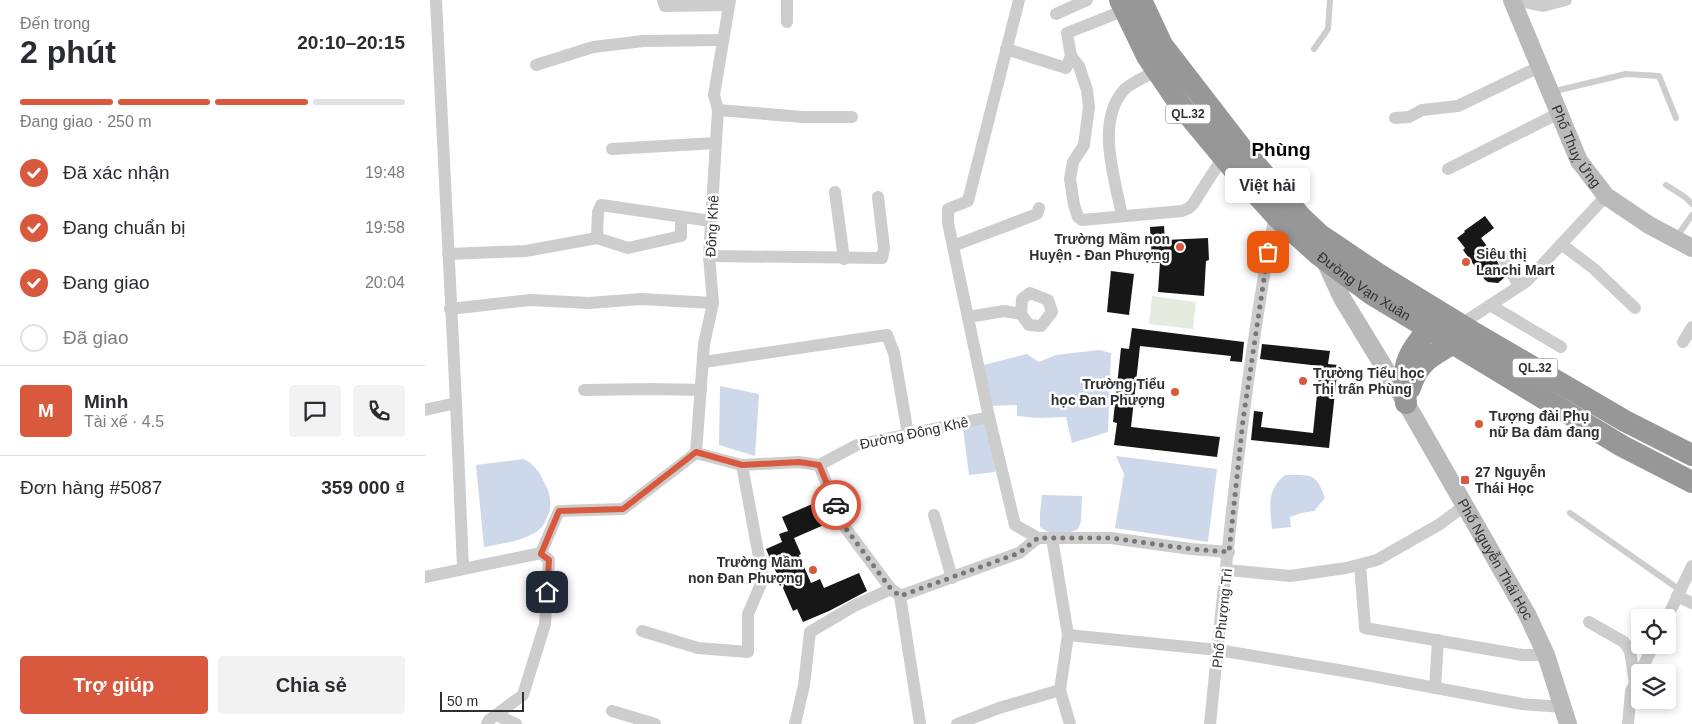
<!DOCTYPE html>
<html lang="vi">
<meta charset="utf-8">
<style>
body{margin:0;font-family:Helvetica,sans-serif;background:#f2f2f3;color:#2b2b33;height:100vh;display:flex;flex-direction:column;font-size:19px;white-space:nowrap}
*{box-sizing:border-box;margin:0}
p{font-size:16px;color:#7c7c81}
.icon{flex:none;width:28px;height:28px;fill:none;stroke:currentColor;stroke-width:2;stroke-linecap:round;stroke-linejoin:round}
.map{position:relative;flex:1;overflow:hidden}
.drawer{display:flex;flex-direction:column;background:#fff;width:425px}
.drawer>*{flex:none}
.controls{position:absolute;left:1206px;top:609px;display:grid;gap:10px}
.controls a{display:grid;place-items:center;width:45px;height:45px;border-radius:5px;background:#fff;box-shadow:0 2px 8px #0003;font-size:25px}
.scale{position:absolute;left:15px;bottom:12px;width:84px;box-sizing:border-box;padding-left:5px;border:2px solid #303030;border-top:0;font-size:14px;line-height:18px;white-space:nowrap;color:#303030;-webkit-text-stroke:4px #fff;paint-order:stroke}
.pin{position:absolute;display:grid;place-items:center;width:42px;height:42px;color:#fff;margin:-21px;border-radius:10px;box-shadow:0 2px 8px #0006}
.courier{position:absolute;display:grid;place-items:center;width:50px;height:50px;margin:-25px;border:4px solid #d9593f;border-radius:50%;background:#fff;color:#222;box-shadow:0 1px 6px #0007}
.bubble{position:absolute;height:35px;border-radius:5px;background:#fff;box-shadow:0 2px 8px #0003;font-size:16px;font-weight:700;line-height:35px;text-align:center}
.summary em{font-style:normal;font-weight:700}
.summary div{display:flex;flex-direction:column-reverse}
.summary{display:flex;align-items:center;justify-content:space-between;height:85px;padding:0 20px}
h1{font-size:32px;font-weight:700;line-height:38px}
.bar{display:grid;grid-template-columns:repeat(4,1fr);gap:8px 5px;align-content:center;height:60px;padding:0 20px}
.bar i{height:6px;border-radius:4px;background:#e1e1e2}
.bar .current{background:#d9593f}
.bar p{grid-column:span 4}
.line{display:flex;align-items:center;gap:12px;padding:0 20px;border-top:1px solid #e1e1e2}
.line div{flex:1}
.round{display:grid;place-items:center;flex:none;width:52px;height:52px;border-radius:5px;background:#f2f2f3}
ol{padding:0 20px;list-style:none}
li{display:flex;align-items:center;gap:15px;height:55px}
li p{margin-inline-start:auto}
li .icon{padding:5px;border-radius:50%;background:#d9593f;color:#fff;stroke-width:4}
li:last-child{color:#7c7c81}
li i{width:28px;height:28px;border:2px solid #e1e1e2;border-radius:50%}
.primary-button{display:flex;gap:10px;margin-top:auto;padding:10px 20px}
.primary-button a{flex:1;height:58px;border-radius:5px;background:#d9593f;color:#fff;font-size:20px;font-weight:700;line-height:58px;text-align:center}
.primary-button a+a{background:#f2f2f3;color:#2b2b33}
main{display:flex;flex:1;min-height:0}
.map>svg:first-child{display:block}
</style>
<main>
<section class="drawer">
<div class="summary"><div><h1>2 phút</h1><p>Đến trong</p></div><em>20:10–20:15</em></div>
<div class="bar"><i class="current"></i><i class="current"></i><i class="current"></i><i></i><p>Đang giao · 250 m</p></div>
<ol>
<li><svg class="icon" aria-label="check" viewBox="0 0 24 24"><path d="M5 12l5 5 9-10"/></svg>Đã xác nhận<p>19:48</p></li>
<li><svg class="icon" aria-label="check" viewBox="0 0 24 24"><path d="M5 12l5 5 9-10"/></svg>Đang chuẩn bị<p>19:58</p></li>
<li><svg class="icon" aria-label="check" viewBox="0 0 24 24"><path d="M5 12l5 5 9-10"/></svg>Đang giao<p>20:04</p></li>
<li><i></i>Đã giao</li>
</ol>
<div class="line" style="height:90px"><b class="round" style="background:#d9593f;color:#fff">M</b><div><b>Minh</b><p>Tài xế · 4.5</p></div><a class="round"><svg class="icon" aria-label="chat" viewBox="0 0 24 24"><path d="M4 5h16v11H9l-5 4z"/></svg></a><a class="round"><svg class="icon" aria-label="phone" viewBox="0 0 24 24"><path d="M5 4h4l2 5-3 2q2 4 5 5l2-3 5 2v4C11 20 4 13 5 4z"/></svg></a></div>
<div class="line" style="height:65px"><div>Đơn hàng #5087</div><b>359 000 ₫</b></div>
<div class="primary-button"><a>Trợ giúp</a><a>Chia sẻ</a></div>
</section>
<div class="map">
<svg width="1267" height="724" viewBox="0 0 1267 724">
<rect width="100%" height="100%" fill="#fff"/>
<polygon fill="#e3ecdf" points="727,296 771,302 768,329 724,324"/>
<g fill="#cdd8ea">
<polygon points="674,350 686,353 683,432 647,443 641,417 613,418 592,416 592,405 564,406 554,366 602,354 614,362 631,355"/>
<polygon points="295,386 334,394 330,456 294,445"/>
<polygon points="555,424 560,424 571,467 570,472 544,475 538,428"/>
<polygon points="691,456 792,469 783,542 690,528 699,474"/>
<path d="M98,459C109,463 115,473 120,484C125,492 127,504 124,513C122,516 121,521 119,524C109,540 76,544 59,547L51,465Z"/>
<path d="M860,475C886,475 891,472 900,498L889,511L876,513L865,517L866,527L847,529C845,507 841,490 860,475Z"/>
<path d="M617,495L657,496L656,521L653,529C641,535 626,536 615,527V513Z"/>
</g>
<g fill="#171717">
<polygon points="1060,216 1069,228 1056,238 1070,257 1080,277 1073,283 1063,282 1060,280 1038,250 1040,248 1032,238 1040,232 1039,231"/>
<polygon points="739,226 740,240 783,238 784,260 781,261 779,296 733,292 735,263 727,263 725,227"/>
<polygon points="686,271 709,274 704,315 682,312"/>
<polygon points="707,328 819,342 817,362 805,361 806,356 715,346 706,427 795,437 792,457 689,445 692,423 688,422 696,348 704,349"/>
<polygon points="837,344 905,351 903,364 913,365 904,448 826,440 829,411 838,412 836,427 888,433 895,366 835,359"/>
<polygon points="399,499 408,521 369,538 376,554 374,555 386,583 395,579 399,588 434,573 442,591 404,611 378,622 372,609 368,611 341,549 357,542 354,534 363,531 357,517"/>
</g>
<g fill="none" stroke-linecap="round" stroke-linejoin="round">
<g stroke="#cdcdcd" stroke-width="6">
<polyline points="889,49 903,29 905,0"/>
<polyline points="1126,92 1201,74 1234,76 1251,118"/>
<polyline points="1241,185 1260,197 1267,204"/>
<polyline points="1251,238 1267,215"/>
<polyline points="1145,513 1255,590"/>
</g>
<g stroke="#cdcdcd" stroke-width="12">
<polyline points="11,0 31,403 38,568"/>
<polyline points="238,0 240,6 304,5"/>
<polyline points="594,0 543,201 523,209 523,223 564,417 590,525 613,538"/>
<polyline points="1091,0 1118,6 1141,0"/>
<polyline points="631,14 662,0"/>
<polyline points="362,22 362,0"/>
<polyline points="581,49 641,68 646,56 642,33 700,10"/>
<polyline points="646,56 654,66 662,90 664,107 659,145 648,162 645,179 649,205 653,217 657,220 757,211 764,208 768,204 798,157"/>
<polyline points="111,65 168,47 218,41 298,40"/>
<polyline points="293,110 378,117 427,117"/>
<polyline points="970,118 984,117 997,110 1033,106 1114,67"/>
<polyline points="187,149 291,143"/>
<polyline points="1023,169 1134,113"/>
<polyline points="410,192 419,259"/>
<path d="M696,211C689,176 671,121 699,90C705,83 723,76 732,70"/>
<polyline points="172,238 173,212 176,205 286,221"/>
<polyline points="1136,244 1168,268 1210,308"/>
<polyline points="528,246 612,214 614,208"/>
<polyline points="23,254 101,251 172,238 203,248 256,236 256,217"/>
<polyline points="284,256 457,258 459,248 453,197"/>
<polyline points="1078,257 1094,286"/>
<polyline points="1065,305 1136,347"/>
<polyline points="25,309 105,300 164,303 216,299 288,303"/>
<polyline points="543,317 579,311 596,314 604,325 616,326 627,312 623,300 605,293 597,299 596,314"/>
<polyline points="1035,325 1102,281 1181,196"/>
<polyline points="1258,342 1267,327"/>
<polyline points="279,362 462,335 469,353 483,434"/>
<polyline points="159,390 228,389 276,390"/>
<polyline points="0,410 31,403"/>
<polyline points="271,453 279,344 288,303 284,256 293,110 289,95 305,0"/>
<polyline points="271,453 317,465 374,462 394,465 432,445 564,417"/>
<polyline points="394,465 419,526 466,589 473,594"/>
<polyline points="509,515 527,578"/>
<polyline points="627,538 643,635 635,690 645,724"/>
<polyline points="116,553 134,511 198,509 271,453"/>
<polyline points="935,565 940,628 1097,655 1121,655"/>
<polyline points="802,570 865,576 921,568 952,560 1015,524 1039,506"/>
<polyline points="0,577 116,553"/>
<polyline points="475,596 594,553 613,538 686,538 766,549 804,552"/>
<polyline points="475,596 495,724"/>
<polyline points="1252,596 1267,603"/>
<polyline points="1242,618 1267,566"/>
<polyline points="1164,622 1199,642 1205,651 1210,683"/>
<polyline points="217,631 273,648 323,652 323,614 338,579 317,465"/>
<polyline points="643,635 793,650 925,672 1097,704 1138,707"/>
<polyline points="1215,672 1229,645"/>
<polyline points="1010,688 1013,640"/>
<polyline points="187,711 230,724"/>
<polyline points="71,715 91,724"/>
<polyline points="62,724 64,720 98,695 120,624 124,560 116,553"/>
<polyline points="370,724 379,685 385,632 429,606 466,589"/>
<polyline points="532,724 574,708 635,690"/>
<path d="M785,724C802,554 818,383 850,214"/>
<polyline points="1203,724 1206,691 1214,676"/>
</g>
<g stroke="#bababa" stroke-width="18">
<path id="s1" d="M1087,0L1154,161L1181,196L1224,225L1267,248"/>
<path id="s2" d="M899,259L917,298L981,403L1103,616L1121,655L1143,724"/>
</g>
<g stroke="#979797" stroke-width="22">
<path id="s3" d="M695,0L722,56L756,106L805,165L853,218L894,255L945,293L1197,446L1267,482"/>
<polyline points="716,0 737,45 818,150 876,217 895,235 956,276 1044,330 1200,421 1267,455"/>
<path d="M985,388C993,362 1007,355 1029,343"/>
<path d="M981,403C977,365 980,358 1004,328"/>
</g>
</g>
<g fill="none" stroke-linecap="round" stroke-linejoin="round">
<polyline stroke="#787878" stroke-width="5" stroke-dasharray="0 9" points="411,505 419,526 466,589 475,596 594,553 613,538 686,538 766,549 804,552 818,420 843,252"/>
<polyline stroke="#d9593f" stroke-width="6" points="122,592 124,560 116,554 134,511 198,509 271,452 317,465 374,462 394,465 411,505"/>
</g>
<g fill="#d9593f" stroke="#fff" stroke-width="2">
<circle cx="755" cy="247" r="5"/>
<circle cx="1041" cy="262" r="5"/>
<circle cx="878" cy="381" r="5"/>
<circle cx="750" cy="392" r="5"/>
<circle cx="1054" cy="424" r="5"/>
<rect x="1035" y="475" width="10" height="10" rx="2.5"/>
<circle cx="388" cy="570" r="5"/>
</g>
<g text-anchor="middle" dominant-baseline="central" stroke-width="5" stroke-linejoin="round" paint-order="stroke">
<g fill="#fff" stroke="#6e6e6e" stroke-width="1">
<rect x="740.5" y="104.5" width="45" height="19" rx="4"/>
<rect x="1087.5" y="358.5" width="45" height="19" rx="4"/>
</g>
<g font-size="12" font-weight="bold" fill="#303030">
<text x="763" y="114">QL.32</text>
<text x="1110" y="368">QL.32</text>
</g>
<g font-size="14" fill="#303030" stroke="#fff">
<text stroke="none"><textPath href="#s1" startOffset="160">Phố Thuỵ Ứng</textPath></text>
<text transform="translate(287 226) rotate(-87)">Đông Khê</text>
<text stroke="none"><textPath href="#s3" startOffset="381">Đường Vạn Xuân</textPath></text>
<text transform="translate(489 433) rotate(-12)">Đường Đông Khê</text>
<text stroke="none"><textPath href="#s2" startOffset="346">Phố Nguyễn Thái Học</textPath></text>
<text transform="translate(797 618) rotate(-84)">Phố Phượng Trì</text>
</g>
<g font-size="14" font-weight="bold" fill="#303030" stroke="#fff" text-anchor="start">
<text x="745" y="239" text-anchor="end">Trường Mầm non<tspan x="745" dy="16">Huyện - Đan Phượng</tspan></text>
<text x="1051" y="254">Siêu thị<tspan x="1051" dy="16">Lanchi Mart</tspan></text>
<text x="888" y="373">Trường Tiểu học<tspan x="888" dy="16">Thị trấn Phùng</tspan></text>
<text x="740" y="384" text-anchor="end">Trường Tiểu<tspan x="740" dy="16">học Đan Phượng</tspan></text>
<text x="1064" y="416">Tượng đài Phụ<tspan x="1064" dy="16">nữ Ba đảm đang</tspan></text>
<text x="1050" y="472">27 Nguyễn<tspan x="1050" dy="16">Thái Học</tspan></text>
<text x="378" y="562" text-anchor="end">Trường Mầm<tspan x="378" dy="16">non Đan Phượng</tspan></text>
</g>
<g font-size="19" font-weight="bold" fill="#000" stroke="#fff">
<text x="856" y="149">Phùng</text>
</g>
</g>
</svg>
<div class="controls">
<a><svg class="icon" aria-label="locate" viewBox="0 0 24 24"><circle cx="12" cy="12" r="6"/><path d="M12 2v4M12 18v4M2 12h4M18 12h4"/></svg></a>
<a><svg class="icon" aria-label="layers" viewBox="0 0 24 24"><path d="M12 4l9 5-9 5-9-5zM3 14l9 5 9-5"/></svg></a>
</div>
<div class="scale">50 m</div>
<div class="pin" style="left:843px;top:252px;background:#ea580c"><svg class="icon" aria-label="bag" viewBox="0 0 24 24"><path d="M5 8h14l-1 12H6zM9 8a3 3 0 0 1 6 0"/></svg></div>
<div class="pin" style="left:122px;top:592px;background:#1f2937"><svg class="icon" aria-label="home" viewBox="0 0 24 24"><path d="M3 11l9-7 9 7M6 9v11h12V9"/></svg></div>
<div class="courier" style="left:411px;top:505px"><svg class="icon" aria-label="car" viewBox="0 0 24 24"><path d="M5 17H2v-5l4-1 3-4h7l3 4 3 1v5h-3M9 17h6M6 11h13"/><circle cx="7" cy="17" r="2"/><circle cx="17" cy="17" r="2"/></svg></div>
<div class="bubble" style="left:800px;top:168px;width:85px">Việt hải</div>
</div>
</main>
